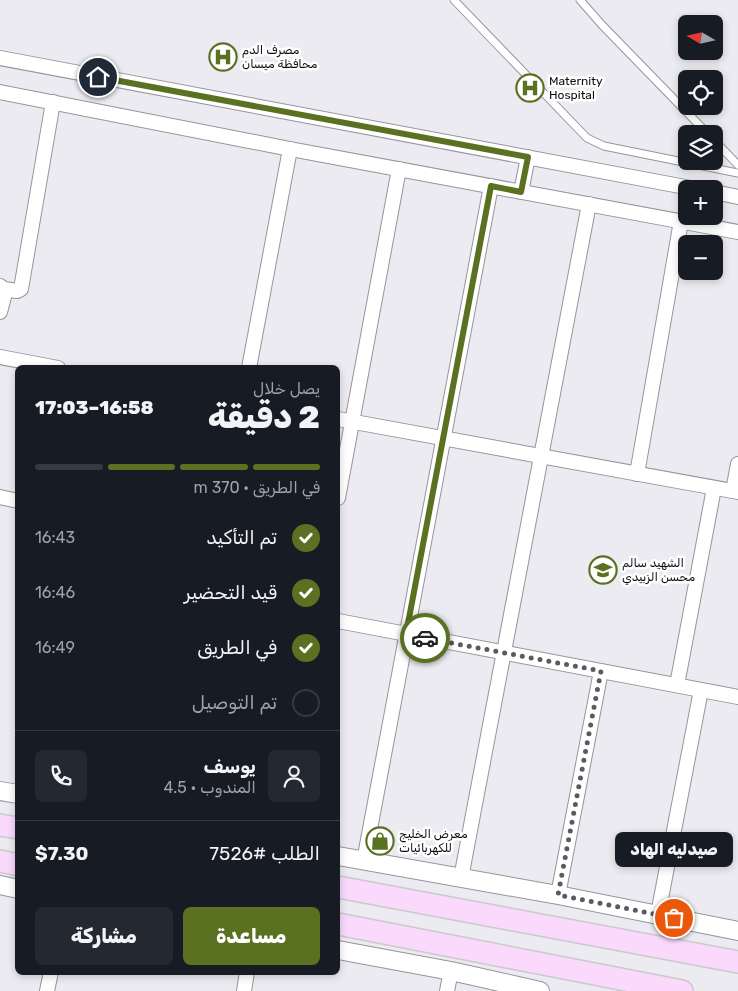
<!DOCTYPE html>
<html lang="ar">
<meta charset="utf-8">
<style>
body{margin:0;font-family:Rubik,"Noto Naskh Arabic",sans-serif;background:#242831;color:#f1f3f6;direction:rtl;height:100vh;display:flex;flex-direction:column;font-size:19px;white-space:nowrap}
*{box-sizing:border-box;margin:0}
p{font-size:16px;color:#9ea1a6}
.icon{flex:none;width:28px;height:28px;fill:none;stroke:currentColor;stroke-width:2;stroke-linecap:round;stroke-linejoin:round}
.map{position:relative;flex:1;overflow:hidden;direction:ltr}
.panel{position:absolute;left:15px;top:365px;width:325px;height:610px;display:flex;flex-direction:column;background:#171b24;border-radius:8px;box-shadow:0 2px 8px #0003;direction:rtl}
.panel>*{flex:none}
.needle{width:32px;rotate:279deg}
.tools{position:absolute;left:678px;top:15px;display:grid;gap:10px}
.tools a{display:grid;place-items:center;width:45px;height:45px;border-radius:8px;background:#171b24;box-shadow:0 2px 8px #0003;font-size:25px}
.pin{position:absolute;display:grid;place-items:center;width:42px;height:42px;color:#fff;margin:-21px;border:2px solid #fff;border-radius:50%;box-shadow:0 1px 5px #0007}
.courier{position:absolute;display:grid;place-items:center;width:50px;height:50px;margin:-25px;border:4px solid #5a7122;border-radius:50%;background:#fff;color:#222;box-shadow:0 1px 6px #0007}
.bubble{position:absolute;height:35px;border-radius:8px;background:#171b24;box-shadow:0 2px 8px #0003;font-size:16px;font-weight:800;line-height:35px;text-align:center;direction:rtl}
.head em{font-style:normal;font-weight:800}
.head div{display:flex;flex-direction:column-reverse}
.head{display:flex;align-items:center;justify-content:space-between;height:85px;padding:0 20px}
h1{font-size:32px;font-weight:800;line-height:38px}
.bar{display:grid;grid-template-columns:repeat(4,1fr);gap:8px 5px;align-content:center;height:60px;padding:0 20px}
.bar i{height:6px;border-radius:4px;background:#363941}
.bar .on{background:#5a7122}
.bar p{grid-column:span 4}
.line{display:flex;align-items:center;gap:12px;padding:0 20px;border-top:1px solid #363941}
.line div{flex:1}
.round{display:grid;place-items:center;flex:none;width:52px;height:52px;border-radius:8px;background:#242831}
ol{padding:0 20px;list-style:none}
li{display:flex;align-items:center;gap:15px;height:55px}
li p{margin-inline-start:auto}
li .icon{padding:5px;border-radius:50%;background:#5a7122;color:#fff;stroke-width:4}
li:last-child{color:#9ea1a6}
li i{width:28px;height:28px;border:2px solid #363941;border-radius:50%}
.button{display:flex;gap:10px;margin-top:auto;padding:10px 20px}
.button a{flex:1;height:58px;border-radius:8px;background:#5a7122;color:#fff;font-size:20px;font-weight:800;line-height:58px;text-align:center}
.button a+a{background:#242831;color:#f1f3f6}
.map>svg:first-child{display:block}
</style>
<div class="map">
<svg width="738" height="991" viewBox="0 0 738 991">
<rect width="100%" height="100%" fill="#ebebf1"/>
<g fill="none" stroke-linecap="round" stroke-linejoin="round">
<g stroke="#95959b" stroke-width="9">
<g id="service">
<polyline points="454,0 587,138 604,146 738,173"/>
<polyline points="580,0 602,25 708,134"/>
<polyline points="714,140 738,165"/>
</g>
</g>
<g stroke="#95959b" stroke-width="16">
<g id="minor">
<polyline points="0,58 696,189"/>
<polyline points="0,92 290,149 738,232"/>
<polyline points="521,192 528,157"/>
<polyline points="714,192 738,197"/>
<polyline points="0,286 4,289 17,291 21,289 53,102"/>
<polyline points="0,312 5,293 4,289"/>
<polyline points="0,357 58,368"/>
<polyline points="249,368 290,149"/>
<polyline points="338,419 738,492"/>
<polyline points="637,474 681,221"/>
<polyline points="733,491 738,464"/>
<polyline points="0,497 18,501"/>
<polyline points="338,498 399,169"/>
<polyline points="338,621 738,697"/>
<polyline points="677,685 714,488"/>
<polyline points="364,861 491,186"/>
<polyline points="461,878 589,204"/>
<polyline points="558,895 601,671"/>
<polyline points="658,914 701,690"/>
<polyline points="47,991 51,972"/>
<polyline points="244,991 247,972"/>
<polyline points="447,991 451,971"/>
</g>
</g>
<g stroke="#95959b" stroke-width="20">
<g id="tertiary">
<polyline points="0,791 18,794"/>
<polyline points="338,856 558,895 738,931"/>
<polyline points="0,885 18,889"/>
<polyline points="338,950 451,971 540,991"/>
</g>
</g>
<g stroke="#cacaca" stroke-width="24">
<g id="primary">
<polyline points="0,825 18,828"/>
<polyline points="0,861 18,865"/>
<polyline points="338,887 738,962"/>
<polyline points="338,924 682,991"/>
</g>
</g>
<use href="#service" stroke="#fff" stroke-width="7"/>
<use href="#minor" stroke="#fff" stroke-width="14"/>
<use href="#tertiary" stroke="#fff" stroke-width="18"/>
<use href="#primary" stroke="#fad9fd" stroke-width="21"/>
</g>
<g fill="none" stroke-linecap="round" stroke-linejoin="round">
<polyline stroke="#5b5a5e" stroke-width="5" stroke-dasharray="0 9" points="425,638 601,671 558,895 674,918"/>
<polyline stroke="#5a7122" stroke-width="6" points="98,77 528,157 521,192 491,186 406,634 425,638"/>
</g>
<defs>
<g id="hospital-ring" transform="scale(1.4375)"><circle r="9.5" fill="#fff" stroke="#5a7122" stroke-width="1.5"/><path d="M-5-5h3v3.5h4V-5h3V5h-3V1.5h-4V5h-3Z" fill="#5a7122"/></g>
<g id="school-ring" transform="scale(1.4375)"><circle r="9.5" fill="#fff" stroke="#5a7122" stroke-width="1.5"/><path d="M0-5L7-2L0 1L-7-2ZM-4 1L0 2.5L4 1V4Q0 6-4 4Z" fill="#5a7122"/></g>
<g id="shop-ring" transform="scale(1.4375)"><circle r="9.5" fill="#fff" stroke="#5a7122" stroke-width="1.5"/><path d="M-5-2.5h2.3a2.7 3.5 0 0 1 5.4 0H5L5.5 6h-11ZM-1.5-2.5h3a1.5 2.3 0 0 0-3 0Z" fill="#5a7122"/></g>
</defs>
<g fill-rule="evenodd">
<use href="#hospital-ring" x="223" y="57"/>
<use href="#hospital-ring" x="530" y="88"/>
<use href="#school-ring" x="603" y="570"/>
<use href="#shop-ring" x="380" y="841"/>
</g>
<g text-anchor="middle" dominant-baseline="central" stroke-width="5" stroke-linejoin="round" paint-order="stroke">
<g font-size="12" fill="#0d0c0f" stroke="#fff" text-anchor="start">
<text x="242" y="50">مصرف الدم<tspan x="242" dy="14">محافظة ميسان</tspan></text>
<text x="549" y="81">Maternity<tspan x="549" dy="14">Hospital</tspan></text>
<text x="622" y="563">الشهيد سالم<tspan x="622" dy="14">محسن الزبيدي</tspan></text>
<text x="399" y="834">معرض الخليج<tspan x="399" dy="14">للكهربائيات</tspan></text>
</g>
</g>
</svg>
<div class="tools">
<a><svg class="needle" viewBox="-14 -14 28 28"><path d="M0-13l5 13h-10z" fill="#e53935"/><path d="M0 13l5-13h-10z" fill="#9ea1a6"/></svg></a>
<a><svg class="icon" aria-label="locate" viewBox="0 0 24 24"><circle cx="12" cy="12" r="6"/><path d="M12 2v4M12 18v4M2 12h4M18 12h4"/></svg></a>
<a><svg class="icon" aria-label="layers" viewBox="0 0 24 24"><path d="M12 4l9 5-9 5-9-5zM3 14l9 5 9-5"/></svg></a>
<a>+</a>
<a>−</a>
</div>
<div class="pin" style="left:674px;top:918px;background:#ea580c"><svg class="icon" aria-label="bag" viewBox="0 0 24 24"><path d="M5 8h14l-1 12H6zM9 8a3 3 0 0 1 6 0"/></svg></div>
<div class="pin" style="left:98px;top:77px;background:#1f2937"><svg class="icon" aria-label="home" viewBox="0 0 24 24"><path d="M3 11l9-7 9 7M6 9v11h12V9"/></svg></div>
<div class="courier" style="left:425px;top:638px"><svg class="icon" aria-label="car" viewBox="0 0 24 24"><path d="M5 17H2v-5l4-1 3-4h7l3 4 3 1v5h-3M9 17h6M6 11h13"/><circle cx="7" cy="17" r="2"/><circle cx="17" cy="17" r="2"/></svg></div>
<div class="bubble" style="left:615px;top:832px;width:118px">صيدليه الهاد</div>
<section class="panel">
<div class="head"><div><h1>2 دقيقة</h1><p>يصل خلال</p></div><em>16:58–17:03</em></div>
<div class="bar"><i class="on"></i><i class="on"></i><i class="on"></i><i></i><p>في الطريق · 370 m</p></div>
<ol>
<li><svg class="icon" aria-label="check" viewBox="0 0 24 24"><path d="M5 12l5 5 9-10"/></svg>تم التأكيد<p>16:43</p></li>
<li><svg class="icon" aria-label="check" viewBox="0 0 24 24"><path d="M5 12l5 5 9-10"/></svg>قيد التحضير<p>16:46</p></li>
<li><svg class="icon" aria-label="check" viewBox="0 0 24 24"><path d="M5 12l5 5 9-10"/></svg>في الطريق<p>16:49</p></li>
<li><i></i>تم التوصيل</li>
</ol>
<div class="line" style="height:90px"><a class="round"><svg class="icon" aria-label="person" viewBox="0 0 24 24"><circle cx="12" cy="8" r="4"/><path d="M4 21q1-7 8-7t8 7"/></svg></a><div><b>يوسف</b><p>المندوب · 4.5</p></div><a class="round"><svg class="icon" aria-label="phone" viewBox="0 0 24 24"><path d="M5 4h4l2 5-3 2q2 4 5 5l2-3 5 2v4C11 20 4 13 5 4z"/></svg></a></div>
<div class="line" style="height:65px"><div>الطلب #7526</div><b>$7.30</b></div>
<div class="button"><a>مساعدة</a><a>مشاركة</a></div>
</section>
</div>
